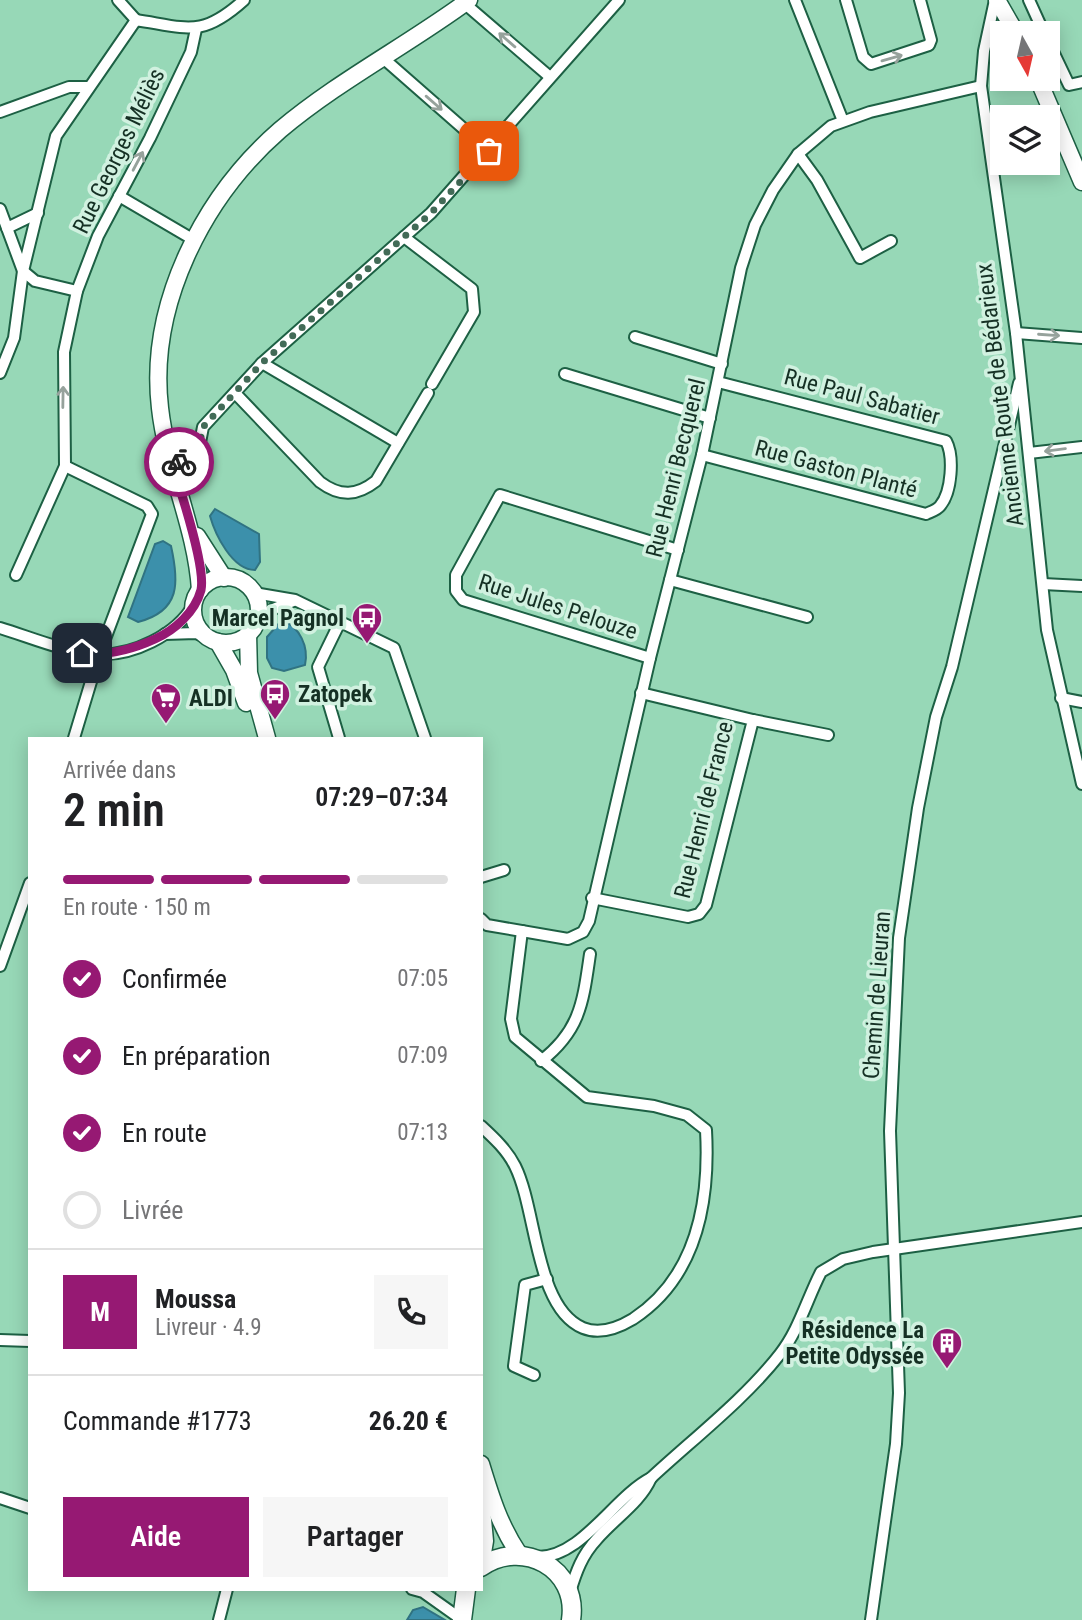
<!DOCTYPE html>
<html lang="fr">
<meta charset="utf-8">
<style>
body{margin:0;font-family:"Roboto Condensed",sans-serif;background:#f6f6f6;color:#202124;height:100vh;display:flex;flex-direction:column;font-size:26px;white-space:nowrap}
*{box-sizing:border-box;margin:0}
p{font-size:23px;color:#757577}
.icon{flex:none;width:38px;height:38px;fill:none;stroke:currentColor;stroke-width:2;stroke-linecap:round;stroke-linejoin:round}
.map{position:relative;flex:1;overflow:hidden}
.drawer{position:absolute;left:28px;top:737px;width:455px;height:854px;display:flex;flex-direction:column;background:#fff;border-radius:0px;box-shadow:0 4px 18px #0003}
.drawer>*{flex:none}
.needle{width:46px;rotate:172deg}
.tools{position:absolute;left:990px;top:21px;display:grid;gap:14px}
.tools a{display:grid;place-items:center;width:70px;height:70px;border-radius:0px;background:#fff;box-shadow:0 4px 18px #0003;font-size:35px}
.pin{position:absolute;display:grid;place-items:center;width:60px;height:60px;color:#fff;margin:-30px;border-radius:14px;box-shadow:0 4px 10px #0006}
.courier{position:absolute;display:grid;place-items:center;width:70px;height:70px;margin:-35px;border:5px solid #961973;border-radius:50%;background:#fff;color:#222;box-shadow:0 2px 9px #0007}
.head em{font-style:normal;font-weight:600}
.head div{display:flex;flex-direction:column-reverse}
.head{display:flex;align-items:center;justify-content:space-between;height:119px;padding:0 35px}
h1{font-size:46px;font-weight:600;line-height:52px}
.bar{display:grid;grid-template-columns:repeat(4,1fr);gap:10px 7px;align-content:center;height:84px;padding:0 35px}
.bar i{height:9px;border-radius:5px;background:#e0e0e0}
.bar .on{background:#961973}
.bar p{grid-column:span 4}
.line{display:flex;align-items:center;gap:18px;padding:0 35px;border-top:2px solid #e0e0e0}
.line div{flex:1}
.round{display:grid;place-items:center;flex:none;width:74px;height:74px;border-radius:0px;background:#f6f6f6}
ol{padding:0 35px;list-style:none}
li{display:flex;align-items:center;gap:21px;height:77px}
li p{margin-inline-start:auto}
li .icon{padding:7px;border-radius:50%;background:#961973;color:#fff;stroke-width:4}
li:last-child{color:#757577}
li i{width:38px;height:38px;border:4px solid #e0e0e0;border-radius:50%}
.button{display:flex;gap:14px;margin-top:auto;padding:14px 35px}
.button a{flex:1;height:80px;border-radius:0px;background:#961973;color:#fff;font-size:28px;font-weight:600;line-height:80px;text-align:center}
.button a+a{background:#f6f6f6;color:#202124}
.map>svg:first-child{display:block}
</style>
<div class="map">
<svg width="1082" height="1620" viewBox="0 0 1082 1620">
<rect width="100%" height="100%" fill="#97d8b7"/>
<g fill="#3c90ab" stroke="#307382" stroke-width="2">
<path d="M215,509L259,534L260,562L255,570C232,570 215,534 210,516Z"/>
<path d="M163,541L171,546C179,582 181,611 138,622L128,617L155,544Z"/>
<path d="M282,620C300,627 309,647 305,665L284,671L272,668L267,658V637Z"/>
<polygon points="423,1607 445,1620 407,1620 413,1610"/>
</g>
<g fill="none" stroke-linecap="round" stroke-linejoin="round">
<g stroke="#1d6044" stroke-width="14">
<g id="street">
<polyline points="118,0 136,20"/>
<polyline points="795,0 843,121"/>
<polyline points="846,0 863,57 871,64 929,45 931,40 920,0"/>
<polyline points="995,0 984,51 981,86 1016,333 1047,630 1082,784"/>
<polyline points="1029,0 1044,33"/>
<polyline points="464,3 550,77"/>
<polyline points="1048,41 1069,85 1082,82"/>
<polyline points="383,58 489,151"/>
<polyline points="0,112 69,87 87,87"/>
<polyline points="798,154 817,180 860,258 891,241"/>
<polyline points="119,196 194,240"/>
<polyline points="0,209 23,271 35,281 77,291"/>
<polyline points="7,228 38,213"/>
<polyline points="404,237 472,289 474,312 432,384"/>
<polyline points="1016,333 1082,338"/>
<polyline points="635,337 722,364"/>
<polyline points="262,363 398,443"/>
<path d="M0,373L14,338L23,271L56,136L136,20C188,28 202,38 244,0"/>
<polyline points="565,374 710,418"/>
<path d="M235,393L320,482C340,497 357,496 376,481L428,393"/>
<polyline points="1029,453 1082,447"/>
<path d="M702,455L926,514C930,512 937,510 940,506C952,492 954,456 946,441L718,382"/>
<polyline points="172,464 190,460 198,453 203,427 262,363 431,213 619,0"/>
<polyline points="65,466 147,506 152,514 99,655 74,738"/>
<polyline points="16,575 65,466 64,352 77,291 98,236 150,138 191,52 196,29"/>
<polyline points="670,580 807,617"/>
<polyline points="1043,584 1082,586"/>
<polyline points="254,593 295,600 394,648 425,738"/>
<polyline points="255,625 271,610 293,601"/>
<path d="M0,628C30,637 64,652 96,654C131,657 177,635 194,604"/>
<polyline points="165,634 196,633 208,638"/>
<polyline points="650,658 463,600 456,591 456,575 500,495 678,550"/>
<polyline points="1061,698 1082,702"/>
<polyline points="753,720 828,735"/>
<polyline points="339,738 318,667 340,622"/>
<polyline points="481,877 504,870"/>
<polyline points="592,898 688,917 699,914 706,905 753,720 641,693"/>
<polyline points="481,919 487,925 568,939 583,932 589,921 650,658 702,455 741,268 755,225 773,190 798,154 831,126 870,112 981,86"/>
<polyline points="0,966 30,883"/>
<path d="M541,1061C581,1030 583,1001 590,954"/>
<path d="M481,1126C494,1138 507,1150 515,1166C537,1210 535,1308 583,1328C600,1335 618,1328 633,1319C697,1277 710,1202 706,1130L687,1115L654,1106L587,1097L515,1037L511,1019L522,931"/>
<polyline points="0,1340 30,1341"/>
<polyline points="534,1375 514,1366 525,1285 547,1279"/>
<polyline points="0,1498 30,1508"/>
<path d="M538,1557C582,1557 614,1497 651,1478C693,1439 745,1399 780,1354C799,1330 807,1299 821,1272L843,1259L873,1252L1082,1222"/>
<polyline points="412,1589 423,1592 461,1619"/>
<path d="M570,1592C576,1572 582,1555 597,1539C615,1518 640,1503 651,1478"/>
<polyline points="219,1620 227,1589"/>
<polyline points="871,1620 896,1444 899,1393 890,1131 899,938 918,808 936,717 952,667 1019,383"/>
</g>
</g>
<g stroke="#1d6044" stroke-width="19">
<g id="secondary">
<polyline points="997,0 1016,33"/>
<polyline points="1038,79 1082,182"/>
<polyline points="197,536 224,578"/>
<circle cx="226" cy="610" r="33"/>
<path d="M200,590C196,527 167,471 160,408C148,305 203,197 280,130C338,81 408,45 469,0"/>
<polyline points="248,634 249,673 267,738"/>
<polyline points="218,642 234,670 246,703"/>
<path d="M481,1464C491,1497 500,1526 519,1554"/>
<polyline points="481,1498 485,1541 481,1565"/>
</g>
</g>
<g stroke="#1d6044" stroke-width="21">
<g id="primary">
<path d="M481,1567C522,1538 579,1568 571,1620"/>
<polyline points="462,1620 466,1589"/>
</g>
</g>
<use href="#street" stroke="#fff" stroke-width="10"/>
<use href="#secondary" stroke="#fff" stroke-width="16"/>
<use href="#primary" stroke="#fff" stroke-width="18"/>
</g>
<defs><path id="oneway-shaft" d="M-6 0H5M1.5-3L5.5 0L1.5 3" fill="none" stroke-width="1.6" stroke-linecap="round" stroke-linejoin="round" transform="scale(1.75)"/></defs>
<g stroke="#96a29c">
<use href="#oneway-shaft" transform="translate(507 40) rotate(-139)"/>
<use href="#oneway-shaft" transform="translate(892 58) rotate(-16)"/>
<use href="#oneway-shaft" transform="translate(434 103) rotate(41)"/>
<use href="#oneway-shaft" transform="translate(138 161) rotate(-62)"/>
<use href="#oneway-shaft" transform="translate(1049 335) rotate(4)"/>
<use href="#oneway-shaft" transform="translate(63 397) rotate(-89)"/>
<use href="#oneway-shaft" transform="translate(1055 450) rotate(173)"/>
</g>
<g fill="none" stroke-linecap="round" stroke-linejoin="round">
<polyline stroke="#426b57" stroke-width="7" stroke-dasharray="0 12.6" points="179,462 190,460 198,453 203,427 262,363 431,213 489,151"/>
<path stroke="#961973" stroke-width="9" d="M82,653C107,656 131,650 155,639C175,630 195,612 201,590C206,566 180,489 172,464L179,462"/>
</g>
<defs>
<g id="bus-pin" transform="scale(1.575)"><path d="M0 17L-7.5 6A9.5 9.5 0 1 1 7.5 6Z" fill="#961973" stroke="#d1f1e0"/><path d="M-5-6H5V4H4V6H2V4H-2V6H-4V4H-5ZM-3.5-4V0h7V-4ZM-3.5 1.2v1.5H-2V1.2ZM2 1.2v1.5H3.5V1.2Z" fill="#fff"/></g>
<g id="supermarket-pin" transform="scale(1.575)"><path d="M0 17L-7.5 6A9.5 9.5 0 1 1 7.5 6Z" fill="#961973" stroke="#d1f1e0"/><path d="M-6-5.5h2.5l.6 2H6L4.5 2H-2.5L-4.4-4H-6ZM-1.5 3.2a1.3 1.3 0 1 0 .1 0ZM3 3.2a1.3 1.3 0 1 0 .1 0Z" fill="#fff"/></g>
<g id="building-pin" transform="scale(1.575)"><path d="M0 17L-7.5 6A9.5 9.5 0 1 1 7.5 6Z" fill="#961973" stroke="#d1f1e0"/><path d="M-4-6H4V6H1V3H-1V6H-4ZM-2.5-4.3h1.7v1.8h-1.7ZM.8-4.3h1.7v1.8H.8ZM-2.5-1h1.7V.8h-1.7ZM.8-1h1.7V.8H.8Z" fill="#fff"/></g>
</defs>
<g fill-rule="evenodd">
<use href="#bus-pin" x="367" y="618"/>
<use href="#bus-pin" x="275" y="694"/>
<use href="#supermarket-pin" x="166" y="698"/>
<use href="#building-pin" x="947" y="1343"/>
</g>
<g text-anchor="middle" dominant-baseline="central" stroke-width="7" stroke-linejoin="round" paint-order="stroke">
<g font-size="23" fill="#153024" stroke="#d1f1e0">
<text transform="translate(119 151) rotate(-64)">Rue Georges Méliès</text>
<text transform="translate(1000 395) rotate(-97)">Ancienne Route de Bédarieux</text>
<text transform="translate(862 397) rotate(15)">Rue Paul Sabatier</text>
<text transform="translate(676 468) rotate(-76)">Rue Henri Becquerel</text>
<text transform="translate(836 469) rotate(15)">Rue Gaston Planté</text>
<text transform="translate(558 607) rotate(18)">Rue Jules Pelouze</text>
<text transform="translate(704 810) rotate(-76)">Rue Henri de France</text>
<text transform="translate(877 995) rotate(-86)">Chemin de Lieuran</text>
</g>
<g font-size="23" font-weight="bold" fill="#153024" stroke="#d1f1e0" text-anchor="end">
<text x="344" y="618">Marcel Pagnol</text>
<text x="298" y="694" text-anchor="start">Zatopek</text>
<text x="189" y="698" text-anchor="start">ALDI</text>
<text x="924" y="1330">Résidence La<tspan x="924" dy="26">Petite Odyssée</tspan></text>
</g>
</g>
</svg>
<div class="tools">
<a><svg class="needle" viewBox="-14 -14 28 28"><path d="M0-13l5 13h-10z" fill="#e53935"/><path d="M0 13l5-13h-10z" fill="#757577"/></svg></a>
<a><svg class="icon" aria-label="layers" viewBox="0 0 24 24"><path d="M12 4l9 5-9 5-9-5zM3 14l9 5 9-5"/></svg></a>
</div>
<div class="pin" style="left:489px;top:151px;background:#ea580c"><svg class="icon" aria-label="bag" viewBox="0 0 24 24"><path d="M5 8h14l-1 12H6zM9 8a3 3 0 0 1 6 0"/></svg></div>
<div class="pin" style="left:82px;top:653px;background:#1f2937"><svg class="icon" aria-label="home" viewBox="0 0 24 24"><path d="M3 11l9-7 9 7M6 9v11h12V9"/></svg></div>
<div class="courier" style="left:179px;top:462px"><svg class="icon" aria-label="bike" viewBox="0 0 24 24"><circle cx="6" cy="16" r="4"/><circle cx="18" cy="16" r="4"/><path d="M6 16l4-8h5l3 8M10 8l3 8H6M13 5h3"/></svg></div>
<section class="drawer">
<div class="head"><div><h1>2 min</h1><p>Arrivée dans</p></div><em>07:29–07:34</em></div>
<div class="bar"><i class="on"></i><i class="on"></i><i class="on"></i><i></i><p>En route · 150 m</p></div>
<ol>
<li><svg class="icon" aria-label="check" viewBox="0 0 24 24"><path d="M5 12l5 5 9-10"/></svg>Confirmée<p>07:05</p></li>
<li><svg class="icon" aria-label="check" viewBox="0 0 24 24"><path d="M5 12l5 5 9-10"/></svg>En préparation<p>07:09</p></li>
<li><svg class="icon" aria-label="check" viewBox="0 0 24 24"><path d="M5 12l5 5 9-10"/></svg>En route<p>07:13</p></li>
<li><i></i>Livrée</li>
</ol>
<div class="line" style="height:126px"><b class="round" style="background:#961973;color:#fff">M</b><div><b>Moussa</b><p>Livreur · 4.9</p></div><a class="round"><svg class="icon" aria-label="phone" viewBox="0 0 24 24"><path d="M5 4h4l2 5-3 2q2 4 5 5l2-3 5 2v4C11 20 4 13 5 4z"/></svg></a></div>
<div class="line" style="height:91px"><div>Commande #1773</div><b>26.20 €</b></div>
<div class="button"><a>Aide</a><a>Partager</a></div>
</section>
</div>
